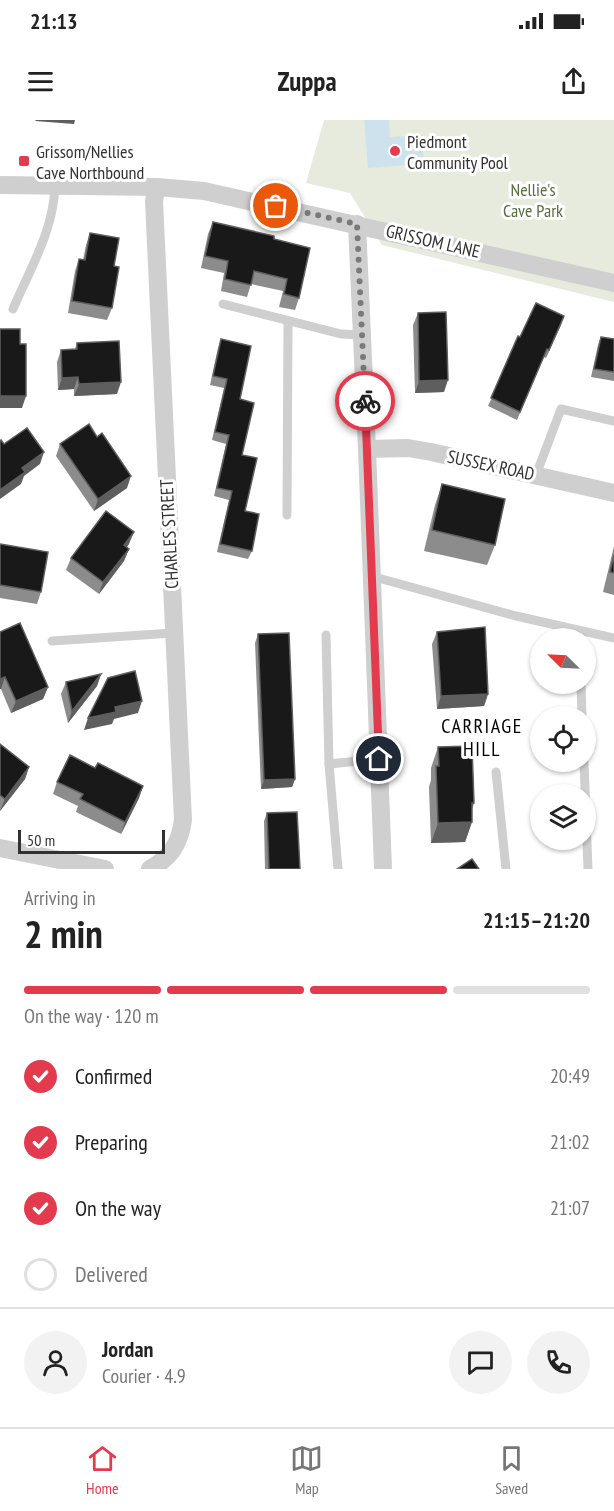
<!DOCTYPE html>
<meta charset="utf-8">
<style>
body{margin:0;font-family:"PT Sans Narrow",sans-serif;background:#f2f2f2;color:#222;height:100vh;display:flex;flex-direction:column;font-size:22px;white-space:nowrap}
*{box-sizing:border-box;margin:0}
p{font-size:20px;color:#767676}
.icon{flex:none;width:33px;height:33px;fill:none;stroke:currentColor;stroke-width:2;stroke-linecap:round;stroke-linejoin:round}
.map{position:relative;height:749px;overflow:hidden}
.drawer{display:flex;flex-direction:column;background:#fff;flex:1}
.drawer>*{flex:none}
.needle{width:39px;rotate:294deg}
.controls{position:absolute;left:530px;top:508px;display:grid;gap:12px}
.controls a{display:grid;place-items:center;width:66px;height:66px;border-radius:50%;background:#fff;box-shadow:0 2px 4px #0004;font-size:30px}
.scale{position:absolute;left:18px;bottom:15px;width:147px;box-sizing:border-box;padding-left:6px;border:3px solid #323232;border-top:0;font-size:16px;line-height:21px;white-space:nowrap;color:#323232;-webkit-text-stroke:4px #fff;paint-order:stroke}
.pin{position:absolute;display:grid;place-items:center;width:51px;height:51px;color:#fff;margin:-26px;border:3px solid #fff;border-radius:50%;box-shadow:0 2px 6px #0007}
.courier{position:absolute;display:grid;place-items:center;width:60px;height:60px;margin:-30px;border:4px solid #e33a4d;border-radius:50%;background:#fff;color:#222;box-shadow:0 2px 8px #0007}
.headline em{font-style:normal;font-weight:700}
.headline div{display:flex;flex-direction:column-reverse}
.headline{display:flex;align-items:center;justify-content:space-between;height:102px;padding:0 24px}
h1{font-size:39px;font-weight:700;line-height:45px}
.bar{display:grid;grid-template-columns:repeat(4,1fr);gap:9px 6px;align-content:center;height:72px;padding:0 24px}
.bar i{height:8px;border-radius:4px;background:#e0e0e0}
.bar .on{background:#e33a4d}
.bar p{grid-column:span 4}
.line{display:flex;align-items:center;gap:15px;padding:0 24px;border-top:2px solid #e0e0e0}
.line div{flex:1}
.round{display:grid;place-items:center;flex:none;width:63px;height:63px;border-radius:32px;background:#f2f2f2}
ol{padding:0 24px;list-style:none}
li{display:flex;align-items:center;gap:18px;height:66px}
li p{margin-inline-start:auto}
li .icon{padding:6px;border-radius:50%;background:#e33a4d;color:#fff;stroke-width:4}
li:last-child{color:#767676}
li i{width:33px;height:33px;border:3px solid #e0e0e0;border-radius:50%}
.status{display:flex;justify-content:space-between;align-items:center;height:42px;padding:0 30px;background:#fff;direction:ltr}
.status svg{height:16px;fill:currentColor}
header{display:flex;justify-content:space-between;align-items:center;height:78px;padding:0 24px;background:#fff;font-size:27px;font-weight:700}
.tabs{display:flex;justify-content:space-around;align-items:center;height:84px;border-top:2px solid #e0e0e0;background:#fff;font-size:16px;color:#767676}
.tabs a{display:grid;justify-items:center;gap:3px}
.tabs .on{color:#e33a4d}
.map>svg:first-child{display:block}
</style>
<div class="status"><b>21:13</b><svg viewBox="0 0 49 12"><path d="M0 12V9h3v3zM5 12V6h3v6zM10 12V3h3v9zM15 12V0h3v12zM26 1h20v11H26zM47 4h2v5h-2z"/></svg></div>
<header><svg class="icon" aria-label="menu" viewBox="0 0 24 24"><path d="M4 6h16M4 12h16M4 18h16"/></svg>Zuppa<svg class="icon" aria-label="share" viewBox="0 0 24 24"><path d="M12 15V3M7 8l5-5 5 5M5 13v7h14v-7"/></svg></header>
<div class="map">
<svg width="614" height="749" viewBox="0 0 614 749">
<rect width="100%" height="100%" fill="#fff"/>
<polygon fill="#e6ebde" points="324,0 614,0 614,182 382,125 350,73 306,63"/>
<polygon fill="#cee2ed" points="364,0 389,0 390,17 422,15 424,44 368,48"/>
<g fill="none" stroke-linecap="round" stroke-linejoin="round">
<g stroke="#cfcfcf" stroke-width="9">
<polyline points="223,184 341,214 362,215"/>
<path d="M13,189C30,149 54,110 55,65"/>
<polyline points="536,355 561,289 614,301"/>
<polyline points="287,395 288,201"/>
<polyline points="371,456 516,496 614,518"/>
<polyline points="326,515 329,644 338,749"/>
<polyline points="52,521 173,513"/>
<polyline points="581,564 582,597"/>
<polyline points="584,642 588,749"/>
<polyline points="329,644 379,639"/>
<polyline points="496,652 506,749"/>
</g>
<g stroke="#cfcfcf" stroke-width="18">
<polyline points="0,65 157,67 204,71 614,163"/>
<polyline points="357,104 367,329 383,749"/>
<polyline points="367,329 408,328 431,332 614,373"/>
<polyline points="0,728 105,749"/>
<path d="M150,749C170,738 180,724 183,700L154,81L157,67"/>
</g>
</g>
<g fill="#8c8c8c">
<polygon points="213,102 274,119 299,178 295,190 279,187 283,171 251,164 247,177 221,171 224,153 201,148 208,114"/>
<polygon points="90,113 114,146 112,188 107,200 68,193 75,151 79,139 83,140 86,125"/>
<polygon points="418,193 444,272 415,273 413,205"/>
<polygon points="564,196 546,238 544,237 517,300 488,286 520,217"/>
<polygon points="601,217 614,219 614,261 591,257 598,225"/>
<polygon points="221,219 240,279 245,391 252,431 248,439 217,432 229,380 214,376 226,324 212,320 224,268 210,265 218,228"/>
<polygon points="77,223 117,274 74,276 74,269 58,270 57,242 61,230 75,229"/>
<polygon points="97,317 127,368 94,391 56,336 60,324"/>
<polygon points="442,364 495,425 487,445 424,431 435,385"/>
<polygon points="0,424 41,472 37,484 0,478"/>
<polygon points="129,424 127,427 129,429 124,441 99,474 66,450 71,438"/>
<polygon points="614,426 614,475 603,472"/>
<polygon points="0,512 48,567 43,579 11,593 1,569"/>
<polygon points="437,512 488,574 484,586 437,589 432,524"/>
<polygon points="258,514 295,659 292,667 261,669 255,523"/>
<polygon points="101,554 97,566 68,603 61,574 66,562"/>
<polygon points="0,624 29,647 25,659 0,691"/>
<polygon points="438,627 472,689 472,702 465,722 431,723 429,667 431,660 431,648"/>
<polygon points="95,648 143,666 139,678 121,714 76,692 78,686 53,674 57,662"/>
<polygon points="267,693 300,749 265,749 264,701"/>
</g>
<g fill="#5e5e5e">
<polygon points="36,0 75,0 74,4 35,1"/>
<polygon points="564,196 561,205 546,238 549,230"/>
<polygon points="78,257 74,269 58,270 62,258"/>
<polygon points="448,260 444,272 415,273 419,261"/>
<polygon points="121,262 117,274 74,276 79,264"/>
<polygon points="0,276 26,276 22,288 0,288"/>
<polygon points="44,332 40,344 24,356 21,364 0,379 0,370 22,348"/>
<polygon points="131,356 127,368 94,391 98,379"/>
<polygon points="134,412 129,424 119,437 124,425"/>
<polygon points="129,429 124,441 99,474 103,462"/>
<polygon points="101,554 97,566 68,603 72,591"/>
<polygon points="5,557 1,569 0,569 0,559"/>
<polygon points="48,567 43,579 11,593 16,581"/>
<polygon points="488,574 484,586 437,589 441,576"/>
<polygon points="142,581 138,593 114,599 112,604 84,610 88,598 115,587"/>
<polygon points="29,647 25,659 0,691 5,679"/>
<polygon points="295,659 292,667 261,669 264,660"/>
<polygon points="143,666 139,678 121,714 125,702"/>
<polygon points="472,683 474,683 467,702 472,702 465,722 431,723 438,703"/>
</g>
<g fill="#191919" stroke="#5e5e5e" stroke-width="1.5">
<polygon points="213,102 274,116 274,119 310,128 299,178 284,174 287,159 254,151 251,165 225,159 228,141 205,136"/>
<polygon points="90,113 119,118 114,146 119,147 112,188 72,181 79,139 85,140"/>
<polygon points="536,183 564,196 549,230 547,229 520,292 491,278 518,216 520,217"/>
<polygon points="446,192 448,260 419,261 418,193"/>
<polygon points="0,209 20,209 20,224 26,224 26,276 0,276"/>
<polygon points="601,217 614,219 614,252 594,249"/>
<polygon points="221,219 251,226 240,279 254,283 242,335 257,338 245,391 259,394 252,431 220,424 232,371 217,368 229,315 215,312 227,259 213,256"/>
<polygon points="119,221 121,262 79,264 78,257 62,258 61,230 77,229 77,223"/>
<polygon points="89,304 97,317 102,313 131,356 98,379 60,324"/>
<polygon points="27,308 44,332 22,348 25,352 0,370 0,321 1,320 4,324"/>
<polygon points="442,364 505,379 495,425 432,410"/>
<polygon points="106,391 134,412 124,425 129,429 103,462 71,438"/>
<polygon points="0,424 48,432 41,472 0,465"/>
<polygon points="614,435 614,453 610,452"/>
<polygon points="20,503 48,567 16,581 5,557 0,559 0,512"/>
<polygon points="485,507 488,574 441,576 437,512"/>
<polygon points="289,513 295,659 264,660 258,514"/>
<polygon points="135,551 142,581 115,587 116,592 88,598 108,558"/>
<polygon points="101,554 72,591 66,562"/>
<polygon points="0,624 29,647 5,679 0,675"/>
<polygon points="472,626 474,683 472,683 472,702 438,703 436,646 439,646 438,627"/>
<polygon points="70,635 95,648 98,643 143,666 125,702 80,679 83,674 57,662"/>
<polygon points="297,692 300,749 269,749 267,693"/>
<polygon points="472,739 479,749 457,749"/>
</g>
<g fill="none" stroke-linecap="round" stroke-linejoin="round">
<polyline stroke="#7a7a7a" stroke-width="6" stroke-dasharray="0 10.8" points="276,86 357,104 365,281"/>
<polyline stroke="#e33a4d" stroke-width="8" points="365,281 379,639"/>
</g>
<g fill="#e33a4d" stroke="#fff" stroke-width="2">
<circle cx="395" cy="31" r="6"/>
<rect x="18" y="35" width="12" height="12" rx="3"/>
</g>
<g text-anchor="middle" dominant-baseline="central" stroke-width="6" stroke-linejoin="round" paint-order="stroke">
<g font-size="18" fill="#323232" stroke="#fff" text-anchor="start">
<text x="407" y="21">Piedmont<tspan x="407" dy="21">Community Pool</tspan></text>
<text x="36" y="31">Grissom/Nellies<tspan x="36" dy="21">Cave Northbound</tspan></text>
</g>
<g font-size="18" fill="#576e3f" stroke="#fff">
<text x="533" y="69">Nellie's<tspan x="533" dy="21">Cave Park</tspan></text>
</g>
<g font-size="18" fill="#323232" stroke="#fff">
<text transform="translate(433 121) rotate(13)">GRISSOM LANE</text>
<text transform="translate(491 345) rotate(12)">SUSSEX ROAD</text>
<text transform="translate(169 414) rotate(-93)">CHARLES STREET</text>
</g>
<g font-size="20" letter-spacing="1.5" fill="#000" stroke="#fff">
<text x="482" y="606">CARRIAGE<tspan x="482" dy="23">HILL</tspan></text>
</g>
</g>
</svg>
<div class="controls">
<a><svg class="needle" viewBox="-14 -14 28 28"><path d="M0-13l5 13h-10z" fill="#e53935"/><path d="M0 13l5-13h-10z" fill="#767676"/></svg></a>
<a><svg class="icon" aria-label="locate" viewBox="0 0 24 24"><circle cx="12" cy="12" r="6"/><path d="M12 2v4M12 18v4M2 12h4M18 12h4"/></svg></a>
<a><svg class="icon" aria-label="layers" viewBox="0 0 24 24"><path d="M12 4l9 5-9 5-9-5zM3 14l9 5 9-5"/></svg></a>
</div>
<div class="scale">50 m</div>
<div class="pin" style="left:276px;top:86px;background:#ea580c"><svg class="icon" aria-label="bag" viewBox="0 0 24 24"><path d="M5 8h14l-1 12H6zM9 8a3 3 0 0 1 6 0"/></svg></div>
<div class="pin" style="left:379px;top:639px;background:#1f2937"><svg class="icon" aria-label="home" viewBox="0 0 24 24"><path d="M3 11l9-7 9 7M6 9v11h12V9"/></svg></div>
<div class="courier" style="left:365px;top:281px"><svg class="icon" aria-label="bike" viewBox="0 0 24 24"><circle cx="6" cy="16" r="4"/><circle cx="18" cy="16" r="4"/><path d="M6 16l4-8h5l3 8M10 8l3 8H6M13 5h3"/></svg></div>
</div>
<section class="drawer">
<div class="headline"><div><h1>2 min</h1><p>Arriving in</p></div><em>21:15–21:20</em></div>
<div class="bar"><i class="on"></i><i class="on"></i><i class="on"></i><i></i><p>On the way · 120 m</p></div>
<ol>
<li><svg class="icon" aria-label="check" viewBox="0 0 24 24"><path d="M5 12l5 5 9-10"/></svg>Confirmed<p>20:49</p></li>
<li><svg class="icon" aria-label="check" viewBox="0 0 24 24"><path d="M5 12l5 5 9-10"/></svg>Preparing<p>21:02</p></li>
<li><svg class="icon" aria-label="check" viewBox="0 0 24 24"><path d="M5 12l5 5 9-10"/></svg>On the way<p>21:07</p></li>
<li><i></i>Delivered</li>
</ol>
<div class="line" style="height:108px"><a class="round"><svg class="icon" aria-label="person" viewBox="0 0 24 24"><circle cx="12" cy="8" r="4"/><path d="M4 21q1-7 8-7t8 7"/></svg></a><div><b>Jordan</b><p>Courier · 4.9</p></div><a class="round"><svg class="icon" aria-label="chat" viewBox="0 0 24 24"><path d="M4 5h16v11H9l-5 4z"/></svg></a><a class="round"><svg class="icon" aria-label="phone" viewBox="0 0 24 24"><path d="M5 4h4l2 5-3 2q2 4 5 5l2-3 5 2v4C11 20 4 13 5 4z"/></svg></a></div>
</section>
<nav class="tabs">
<a class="on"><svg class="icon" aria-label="home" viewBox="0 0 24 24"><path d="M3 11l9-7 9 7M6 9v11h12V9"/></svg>Home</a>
<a><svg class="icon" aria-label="map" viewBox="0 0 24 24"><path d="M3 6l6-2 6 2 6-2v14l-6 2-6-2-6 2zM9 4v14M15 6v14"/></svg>Map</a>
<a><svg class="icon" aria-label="saved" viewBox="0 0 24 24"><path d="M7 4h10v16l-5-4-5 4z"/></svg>Saved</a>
</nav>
